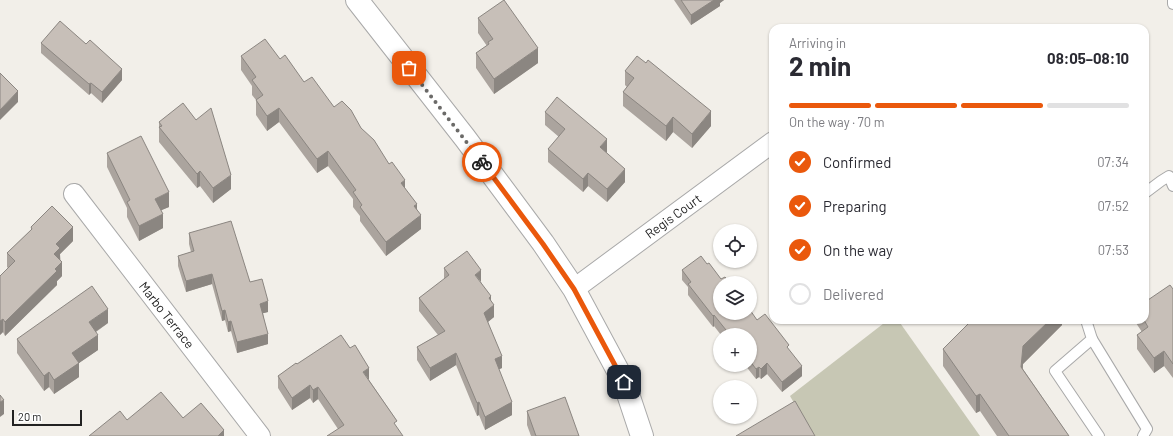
<!DOCTYPE html>
<meta charset="utf-8">
<style>
body{margin:0;font-family:Barlow,sans-serif;background:#f2f2f3;color:#2b2b33;height:100vh;display:flex;flex-direction:column;font-size:15px;white-space:nowrap}
*{box-sizing:border-box;margin:0}
p{font-size:13px;color:#7c7c81}
.icon{flex:none;width:22px;height:22px;fill:none;stroke:currentColor;stroke-width:2;stroke-linecap:round;stroke-linejoin:round}
.map{position:relative;flex:1;overflow:hidden}
.drawer{position:absolute;left:769px;top:24px;width:380px;height:300px;display:flex;flex-direction:column;background:#fff;border-radius:12px;box-shadow:0 1px 3px #0004}
.drawer>*{flex:none}
.controls{position:absolute;left:713px;top:224px;display:grid;gap:8px}
.controls a{display:grid;place-items:center;width:44px;height:44px;border-radius:50%;background:#fff;box-shadow:0 1px 3px #0004;font-size:20px}
.scale{position:absolute;left:12px;bottom:10px;width:70px;box-sizing:border-box;padding-left:4px;border:2px solid #222;border-top:0;font-size:11px;line-height:14px;white-space:nowrap;color:#222;-webkit-text-stroke:3px #fff;paint-order:stroke}
.pin{position:absolute;display:grid;place-items:center;width:34px;height:34px;color:#fff;margin:-17px;border-radius:8px;box-shadow:0 2px 6px #0006}
.courier{position:absolute;display:grid;place-items:center;width:40px;height:40px;margin:-20px;border:3px solid #ea580c;border-radius:50%;background:#fff;color:#222;box-shadow:0 1px 5px #0007}
.summary em{font-style:normal;font-weight:700}
.summary div{display:flex;flex-direction:column-reverse}
.summary{display:flex;align-items:center;justify-content:space-between;height:68px;padding:0 20px}
h1{font-size:26px;font-weight:700;line-height:30px}
.bar{display:grid;grid-template-columns:repeat(4,1fr);gap:6px 4px;align-content:center;height:48px;padding:0 20px}
.bar i{height:5px;border-radius:3px;background:#e1e1e2}
.bar .active{background:#ea580c}
.bar p{grid-column:span 4}
ol{padding:0 20px;list-style:none}
li{display:flex;align-items:center;gap:12px;height:44px}
li p{margin-inline-start:auto}
li .icon{padding:4px;border-radius:50%;background:#ea580c;color:#fff;stroke-width:4}
li:last-child{color:#7c7c81}
li i{width:22px;height:22px;border:2px solid #e1e1e2;border-radius:50%}
.map>svg:first-child{display:block}
</style>
<div class="map">
<svg width="1173" height="436" viewBox="0 0 1173 436">
<rect width="100%" height="100%" fill="#f2efe9"/>
<polygon fill="#c7c7b4" points="888,320 898,320 980,436 813,436 790,396"/>
<g fill="none" stroke-linecap="round" stroke-linejoin="round">
<g stroke="#a9a9a9" stroke-width="12">
<g id="service">
<polyline points="1173,0 1173,4"/>
<polyline points="1145,193 1161,181 1169,176 1173,186"/>
<polyline points="1086,320 1092,339 1055,371 1099,436"/>
<polyline points="1092,339 1147,429 1143,436"/>
</g>
</g>
<g stroke="#a9a9a9" stroke-width="22">
<g id="minor">
<polyline points="74,194 260,436"/>
<polyline points="574,289 773,142"/>
</g>
</g>
<g stroke="#a9a9a9" stroke-width="24">
<polyline id="tertiary" points="357,0 465,138 543,243 574,289 624,382 642,436"/>
</g>
<use href="#service" stroke="#fff" stroke-width="10"/>
<use href="#minor" stroke="#fff" stroke-width="20"/>
<use href="#tertiary" stroke="#fff" stroke-width="22"/>
</g>
<g fill="#aba49e">
<polygon points="674,0 724,0 720,3 720,6 691,25"/>
<polygon points="478,18 538,63 494,94 476,68 476,53 487,46 478,33"/>
<polygon points="41,43 122,80 102,103 91,93 89,95 41,53"/>
<polygon points="241,56 280,59 304,82 334,107 361,128 405,188 417,209 421,229 386,256 360,221 360,216 353,207 353,199 328,166 317,173 279,122 267,131 256,115 256,100 252,95 252,86 241,70"/>
<polygon points="625,71 711,126 692,148 673,132 666,141 623,106 623,92 627,87 625,85"/>
<polygon points="545,112 607,152 606,153 625,182 607,202 588,186 583,192 548,162 548,149 559,137 545,125"/>
<polygon points="159,122 231,189 213,203 200,186 197,188 159,142"/>
<polygon points="107,153 169,207 161,210 163,228 139,241 127,217 127,208 107,167"/>
<polygon points="31,227 73,241 60,254 62,276 57,281 57,285 5,336 3,332 0,335 8,268 7,267 7,253 31,230"/>
<polygon points="189,233 250,282 268,312 263,313 268,344 237,353 231,331 228,332 225,320 222,321 212,284 186,292 178,266 178,256 191,252 189,244"/>
<polygon points="707,264 721,279 757,320 789,350 802,376 782,392 767,374 761,379 759,377 756,379 745,365 750,365 750,335 721,335 714,326 713,327 688,295 688,287 682,280 682,270"/>
<polygon points="444,268 481,282 491,301 494,317 488,322 502,368 499,369 512,415 485,430 479,415 477,416 456,365 430,381 417,360 417,347 438,335 419,311 419,298 444,280"/>
<polygon points="1173,289 1173,378 1164,366 1154,373 1137,349 1137,335 1142,332 1136,323 1136,320 1145,320"/>
<polygon points="1062,320 1062,325 1023,364 1023,369 1069,436 997,436 980,411 976,413 943,366 943,349"/>
<polygon points="108,323 96,332 98,350 79,363 79,377 54,394 49,387 44,391 17,353 17,339"/>
<polygon points="297,364 369,380 397,421 338,429 318,399 313,403 310,398 292,410 278,388 278,376"/>
<polygon points="527,411 579,436 531,436 527,425"/>
</g>
<g fill="#8b8681">
<polygon points="714,0 724,0 720,3 720,6 691,25 691,15"/>
<polygon points="538,48 538,63 494,94 494,79"/>
<polygon points="122,69 122,80 102,103 102,92"/>
<polygon points="91,83 91,93 89,95 89,84"/>
<polygon points="18,91 18,102 0,120 0,110"/>
<polygon points="279,108 279,122 267,131 267,116"/>
<polygon points="711,111 711,126 692,148 692,134"/>
<polygon points="673,117 673,132 666,141 666,126"/>
<polygon points="607,139 607,152 600,160 600,147"/>
<polygon points="328,151 328,166 317,173 317,159"/>
<polygon points="625,169 625,182 607,202 607,189"/>
<polygon points="200,171 200,186 197,188 197,174"/>
<polygon points="588,173 588,186 583,192 583,179"/>
<polygon points="231,175 231,189 213,203 213,188"/>
<polygon points="405,180 405,194 401,183"/>
<polygon points="169,192 169,207 155,213 155,199"/>
<polygon points="417,204 417,218 421,215 421,229 386,256 386,242 414,206"/>
<polygon points="163,214 163,228 139,241 139,226"/>
<polygon points="73,227 73,241 60,254 60,261 54,254 56,244"/>
<polygon points="62,262 62,276 57,281 57,285 5,336 5,322"/>
<polygon points="481,270 481,282 475,275"/>
<polygon points="212,274 212,284 186,292 186,281"/>
<polygon points="491,296 491,307 494,305 494,317 484,325 484,313 489,298"/>
<polygon points="268,301 268,312 260,314 260,304"/>
<polygon points="108,309 108,323 89,336 89,322"/>
<polygon points="225,310 225,320 222,321 222,311"/>
<polygon points="714,315 714,326 713,327 713,316"/>
<polygon points="3,319 3,332 0,335 0,321"/>
<polygon points="1050,320 1062,320 1062,325 1023,364 1021,384 1021,367 1023,346"/>
<polygon points="231,321 231,331 228,332 228,322"/>
<polygon points="268,334 268,344 237,353 237,342"/>
<polygon points="98,335 98,350 79,363 79,377 54,394 54,380 72,353"/>
<polygon points="1164,351 1164,366 1154,373 1154,358"/>
<polygon points="456,353 456,365 430,381 430,368"/>
<polygon points="502,356 502,368 495,371 495,359"/>
<polygon points="767,363 767,374 761,379 761,369"/>
<polygon points="802,366 802,376 782,392 782,382"/>
<polygon points="759,367 759,377 756,379 756,369"/>
<polygon points="369,368 369,380 363,372"/>
<polygon points="49,372 49,387 44,391 44,376"/>
<polygon points="310,385 310,398 292,410 292,398"/>
<polygon points="318,387 318,399 313,403 313,390"/>
<polygon points="980,394 980,411 976,413 976,396"/>
<polygon points="4,400 4,414 0,417 0,402"/>
<polygon points="479,402 479,415 477,416 477,403"/>
<polygon points="512,402 512,415 485,430 485,417"/>
<polygon points="224,430 224,436 218,436"/>
</g>
<g fill="#c7bfb8" stroke="#8b8681">
<polygon points="504,0 538,48 494,79 476,53 489,44 488,42 493,39 478,18"/>
<polygon points="681,0 714,0 691,15"/>
<polygon points="60,21 86,44 90,40 122,69 102,92 91,83 89,84 41,43"/>
<polygon points="265,39 280,59 285,55 304,82 312,77 334,107 342,101 351,110 361,128 374,140 389,164 392,162 405,180 401,183 417,204 414,206 421,215 386,242 360,207 362,205 353,192 356,190 328,151 317,159 279,108 267,116 256,100 263,95 252,80 256,77 241,56"/>
<polygon points="637,56 646,63 648,60 711,111 692,134 673,117 666,126 623,92 634,78 625,71"/>
<polygon points="0,73 18,91 0,110"/>
<polygon points="557,97 607,139 600,147 625,169 607,189 588,173 583,179 548,149 565,129 545,112"/>
<polygon points="183,103 196,120 211,108 231,175 213,188 200,171 197,174 159,127 162,126 159,122"/>
<polygon points="141,136 169,192 155,199 163,214 139,226 127,202 130,200 107,153"/>
<polygon points="52,206 73,227 56,244 60,248 54,254 62,262 55,269 57,271 5,322 3,319 0,321 0,276 15,261 7,253 32,229 31,227"/>
<polygon points="231,221 250,282 262,279 268,301 260,304 268,334 237,342 231,321 228,322 225,310 222,311 212,274 186,281 178,256 194,251 189,233"/>
<polygon points="467,251 481,270 475,275 491,296 489,298 494,305 484,313 502,356 495,359 512,402 485,417 479,402 477,403 456,353 430,368 417,347 445,331 419,298 449,275 444,268"/>
<polygon points="701,256 707,264 709,263 721,279 725,277 730,283 720,283 720,313 750,313 750,310 757,320 765,314 789,345 787,347 802,366 782,382 767,363 761,369 759,367 756,369 750,361 750,335 730,335 714,315 713,316 688,284 691,282 682,270"/>
<polygon points="1170,285 1173,289 1173,364 1164,351 1154,358 1137,335 1148,327 1144,320 1145,320 1145,302"/>
<polygon points="92,286 108,309 89,322 98,335 72,353 79,363 54,380 49,372 44,376 17,339"/>
<polygon points="972,320 1050,320 1023,346 1021,367 1069,436 1009,436 980,394 976,396 943,349"/>
<polygon points="341,335 350,348 355,345 369,368 363,372 397,421 394,423 403,436 327,436 344,425 318,387 313,390 310,385 292,398 278,376 296,363 297,364"/>
<polygon points="161,392 183,418 201,403 224,430 218,436 89,436 120,411 127,420"/>
<polygon points="0,395 4,400 0,402"/>
<polygon points="565,397 579,436 536,436 527,411"/>
<polygon points="795,401 815,436 736,436"/>
</g>
<g fill="none" stroke-linecap="round" stroke-linejoin="round">
<polyline stroke="#6b6a68" stroke-width="4" stroke-dasharray="0 7.2" points="409,68 482,162"/>
<polyline stroke="#ea580c" stroke-width="5" points="482,162 543,244 574,289 624,382"/>
</g>
<g text-anchor="middle" dominant-baseline="central" stroke-width="3" stroke-linejoin="round" paint-order="stroke">
<g font-size="13" fill="#222" stroke="#fff">
<text transform="translate(673 216) rotate(-36)">Regis Court</text>
<text transform="translate(167 315) rotate(52)">Marbo Terrace</text>
</g>
</g>
</svg>
<div class="controls">
<a><svg class="icon" aria-label="locate" viewBox="0 0 24 24"><circle cx="12" cy="12" r="6"/><path d="M12 2v4M12 18v4M2 12h4M18 12h4"/></svg></a>
<a><svg class="icon" aria-label="layers" viewBox="0 0 24 24"><path d="M12 4l9 5-9 5-9-5zM3 14l9 5 9-5"/></svg></a>
<a>+</a>
<a>−</a>
</div>
<div class="scale">20 m</div>
<div class="pin" style="left:409px;top:68px;background:#ea580c"><svg class="icon" aria-label="bag" viewBox="0 0 24 24"><path d="M5 8h14l-1 12H6zM9 8a3 3 0 0 1 6 0"/></svg></div>
<div class="pin" style="left:624px;top:382px;background:#1f2937"><svg class="icon" aria-label="home" viewBox="0 0 24 24"><path d="M3 11l9-7 9 7M6 9v11h12V9"/></svg></div>
<div class="courier" style="left:482px;top:162px"><svg class="icon" aria-label="bike" viewBox="0 0 24 24"><circle cx="6" cy="16" r="4"/><circle cx="18" cy="16" r="4"/><path d="M6 16l4-8h5l3 8M10 8l3 8H6M13 5h3"/></svg></div>
<section class="drawer">
<div class="summary"><div><h1>2 min</h1><p>Arriving in</p></div><em>08:05–08:10</em></div>
<div class="bar"><i class="active"></i><i class="active"></i><i class="active"></i><i></i><p>On the way · 70 m</p></div>
<ol>
<li><svg class="icon" aria-label="check" viewBox="0 0 24 24"><path d="M5 12l5 5 9-10"/></svg>Confirmed<p>07:34</p></li>
<li><svg class="icon" aria-label="check" viewBox="0 0 24 24"><path d="M5 12l5 5 9-10"/></svg>Preparing<p>07:52</p></li>
<li><svg class="icon" aria-label="check" viewBox="0 0 24 24"><path d="M5 12l5 5 9-10"/></svg>On the way<p>07:53</p></li>
<li><i></i>Delivered</li>
</ol>
</section>
</div>
